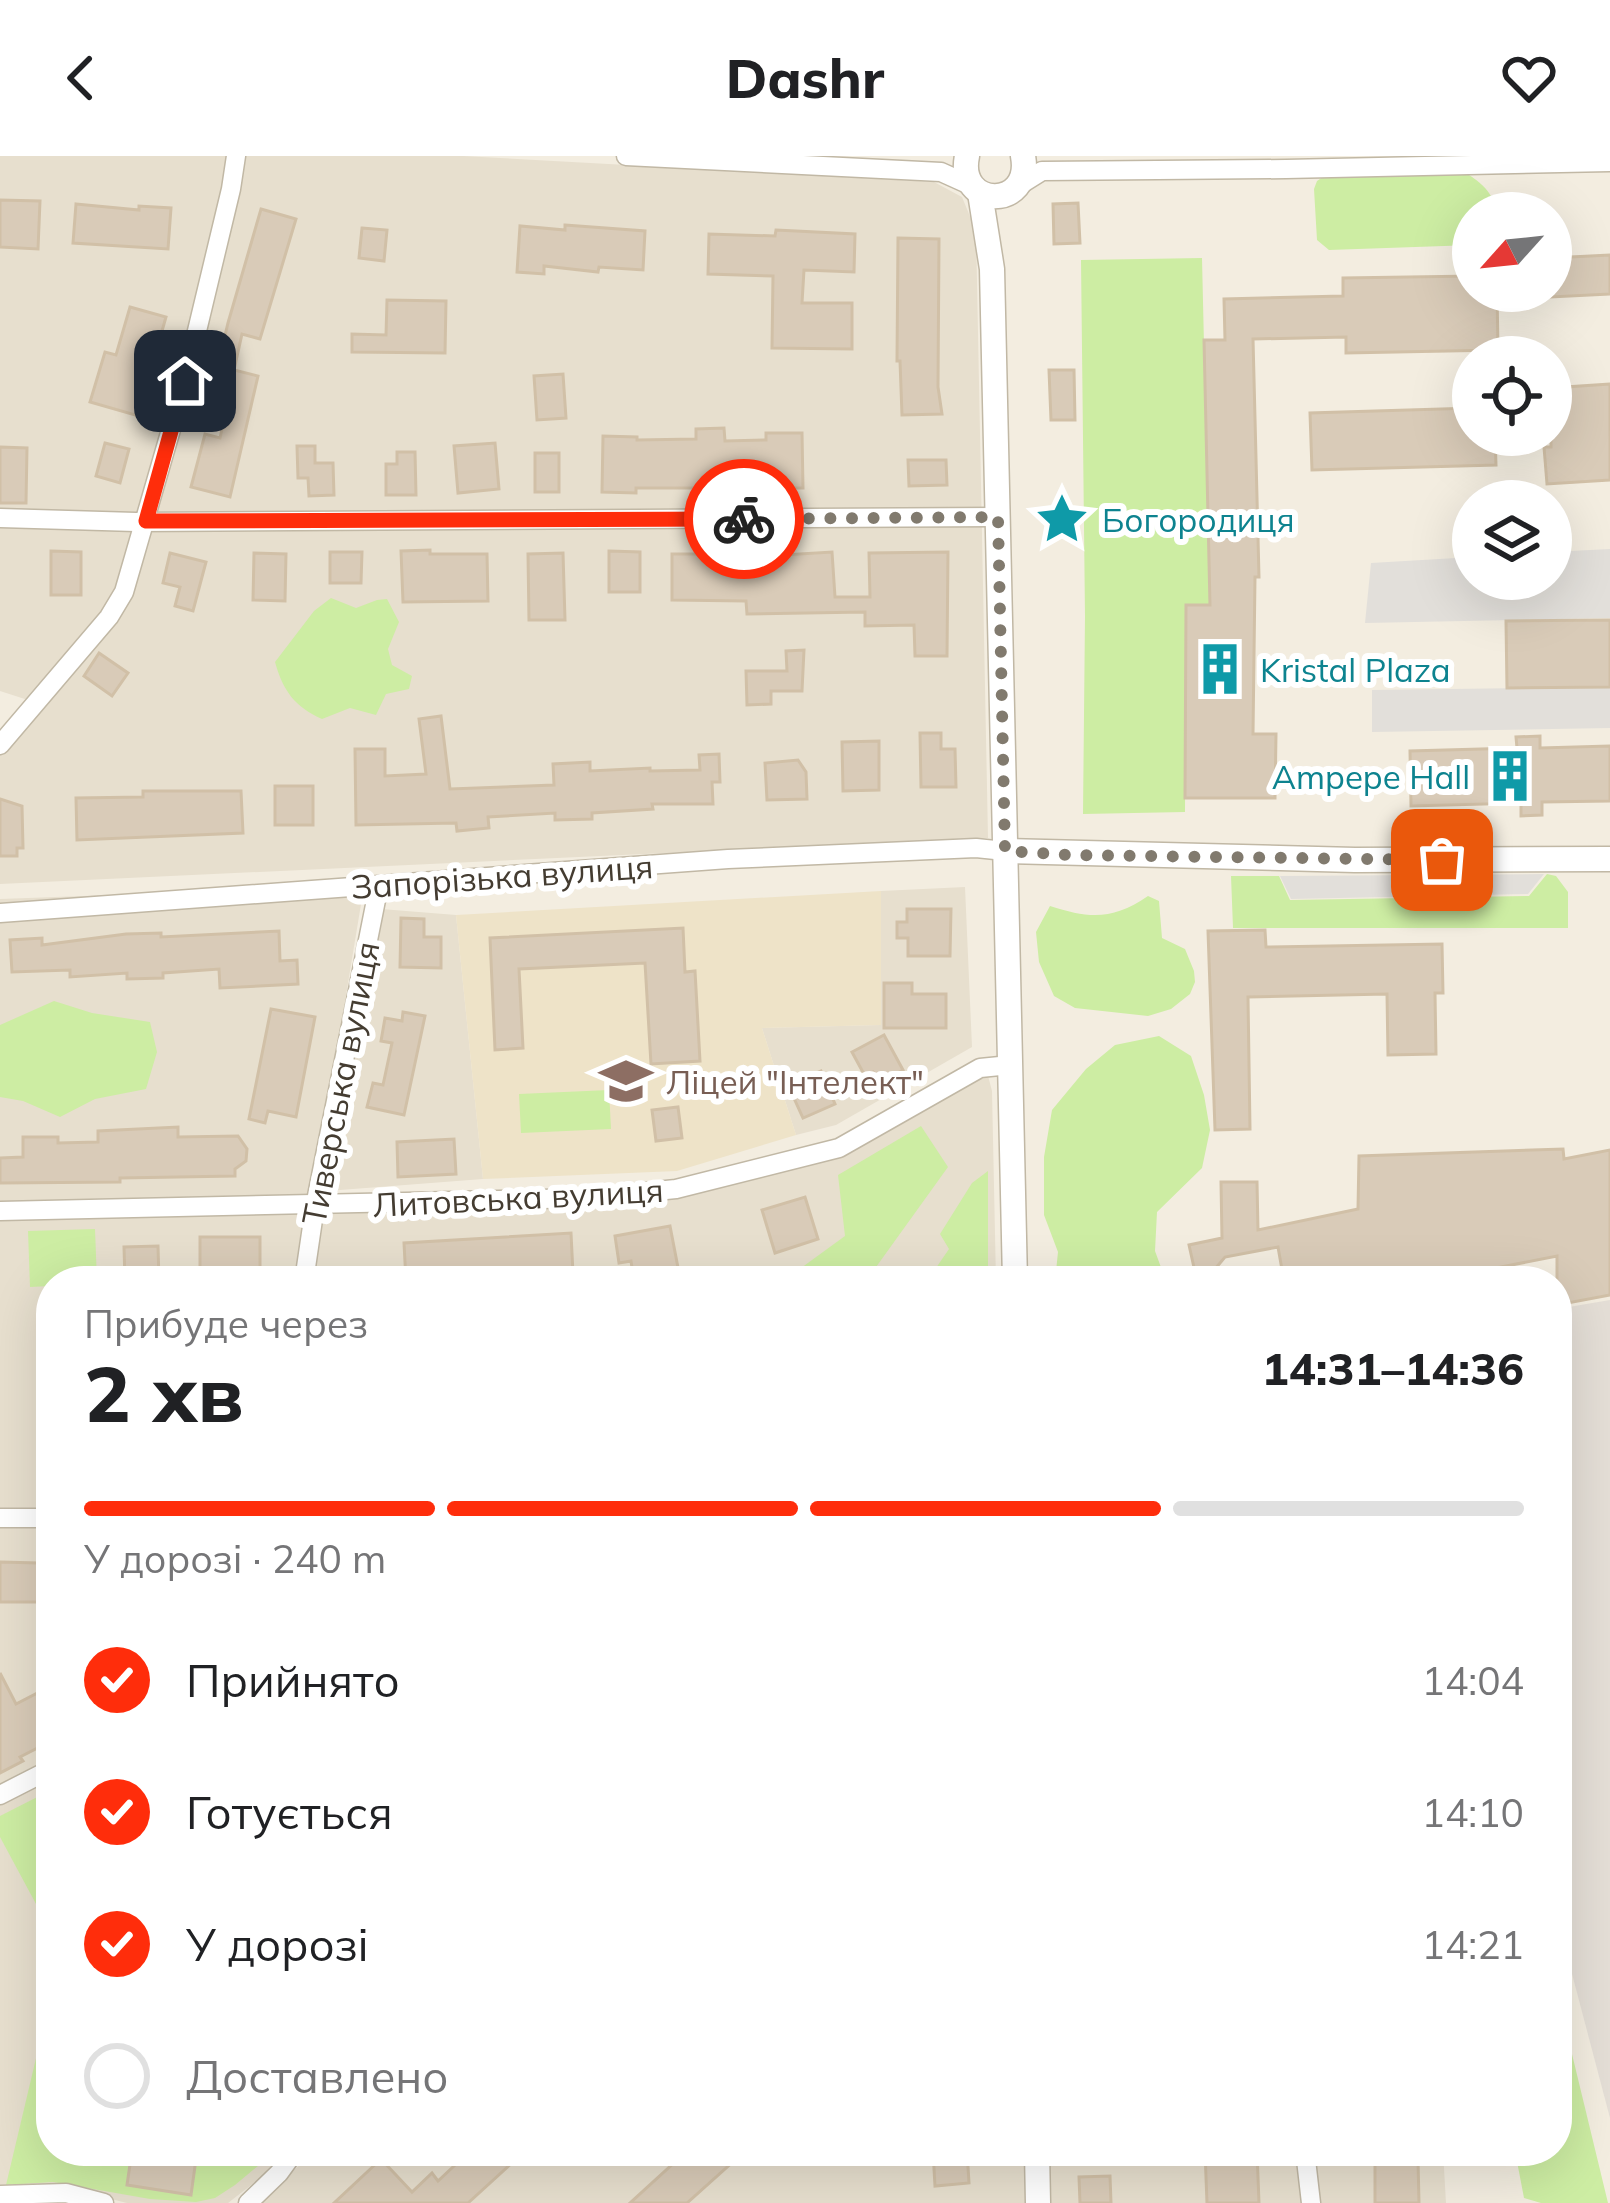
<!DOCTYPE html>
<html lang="uk">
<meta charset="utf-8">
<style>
body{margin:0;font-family:Mulish,sans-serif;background:#f6f6f6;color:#202124;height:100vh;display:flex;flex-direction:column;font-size:45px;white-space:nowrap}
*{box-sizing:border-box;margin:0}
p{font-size:39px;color:#757577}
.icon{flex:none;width:66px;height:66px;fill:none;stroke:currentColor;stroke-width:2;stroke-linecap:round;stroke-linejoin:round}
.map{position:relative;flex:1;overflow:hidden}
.side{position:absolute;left:36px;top:1110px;width:1536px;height:900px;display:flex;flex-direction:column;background:#fff;border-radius:48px;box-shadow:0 12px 48px #0002}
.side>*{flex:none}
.needle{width:78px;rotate:243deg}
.tools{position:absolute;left:1452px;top:36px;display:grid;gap:24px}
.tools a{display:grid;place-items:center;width:120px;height:120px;border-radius:50%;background:#fff;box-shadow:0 12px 48px #0002;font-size:60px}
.pin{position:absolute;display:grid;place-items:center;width:102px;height:102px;color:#fff;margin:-51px;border-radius:24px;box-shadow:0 6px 18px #0006}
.courier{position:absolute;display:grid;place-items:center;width:120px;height:120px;margin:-60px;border:9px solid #ff2d0b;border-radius:50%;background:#fff;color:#222;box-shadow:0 3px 15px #0007}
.overview em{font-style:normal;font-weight:800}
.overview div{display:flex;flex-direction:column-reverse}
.overview{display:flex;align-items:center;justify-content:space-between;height:204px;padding:0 48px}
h1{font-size:78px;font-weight:800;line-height:90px}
.bar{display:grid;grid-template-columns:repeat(4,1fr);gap:18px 12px;align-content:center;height:144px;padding:0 48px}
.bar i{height:15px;border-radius:9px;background:#e0e0e0}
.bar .on{background:#ff2d0b}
.bar p{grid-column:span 4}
ol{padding:0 48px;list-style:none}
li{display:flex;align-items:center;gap:36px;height:132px}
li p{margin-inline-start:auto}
li .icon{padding:12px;border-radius:50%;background:#ff2d0b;color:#fff;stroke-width:4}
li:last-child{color:#757577}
li i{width:66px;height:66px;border:6px solid #e0e0e0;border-radius:50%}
header{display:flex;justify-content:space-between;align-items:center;height:156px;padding:0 48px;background:#fff;font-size:54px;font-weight:800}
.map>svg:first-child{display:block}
</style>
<header><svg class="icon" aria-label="back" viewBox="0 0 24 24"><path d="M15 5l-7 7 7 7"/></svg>Dashr<svg class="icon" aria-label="heart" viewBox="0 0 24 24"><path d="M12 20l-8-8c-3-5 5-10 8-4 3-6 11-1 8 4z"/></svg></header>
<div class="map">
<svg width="1610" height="2047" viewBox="0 0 1610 2047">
<rect width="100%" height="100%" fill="#f3ede0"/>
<g fill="#e7dfce">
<polygon points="0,0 230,0 187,195 123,430 31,545 0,535"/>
<polygon points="245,0 463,0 934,26 962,41 976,75 988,682 0,728 0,595 111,467"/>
<polygon points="364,730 299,1125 51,1125 51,1356 0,1357 0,743"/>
<polygon points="965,731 972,891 836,969 796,979 762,872 880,869 881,735"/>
<polygon points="381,753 456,759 483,1023 327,1035"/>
<polygon points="987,916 992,935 996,1125 308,1125 321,1053 674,1039 816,1005"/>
<polygon points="51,1367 51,1995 285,1995 273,2012 228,2047 127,2047 64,2031 0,2034 0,1368"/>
<polygon points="315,1995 1024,1995 1026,2047 258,2047"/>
<polygon points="1049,1995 1443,1995 1446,2047 1051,2047"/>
</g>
<polygon fill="#e4ded6" points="1610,1144 1610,1962 1557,1761 1557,1153"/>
<polygon fill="#eee3c8" points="881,735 881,869 762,872 796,979 677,1015 483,1023 456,759"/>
<g fill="#cdeda3">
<path d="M1326,19H1469C1484,29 1494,38 1496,57H1473V89L1329,94L1317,84L1314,33L1317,25Z"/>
<polygon points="1202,102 1210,449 1186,449 1185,656 1083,658 1085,460 1081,104"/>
<path d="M331,442L356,452L377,444L387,443L399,466L388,493L392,509L412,520L409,533L386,538L376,559L350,552L322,563C295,551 283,535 275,506L314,455Z"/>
<polygon points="1547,718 1556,720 1568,736 1568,772 1233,772 1231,720 1279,720 1290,744 1529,740"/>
<path d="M1148,740L1159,745L1162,782L1185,793L1194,815L1195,826L1190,838L1171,853L1148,860L1075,852L1054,840L1039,806L1036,776L1050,750C1090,763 1113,764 1148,740Z"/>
<polygon points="54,845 92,857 150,866 157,896 146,933 95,943 60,961 23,945 0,941 0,869"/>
<polygon points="1159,880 1191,900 1204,939 1210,974 1202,1012 1157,1056 1155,1095 1166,1125 1055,1125 1058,1096 1044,1059 1044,1001 1052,954 1086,913 1115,889"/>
<polygon points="609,934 611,973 521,977 519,938"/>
<polygon points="921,970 948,1011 866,1125 811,1125 801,1112 845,1080 838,1019"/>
<polygon points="988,1015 988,1125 927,1125 949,1093 940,1078 972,1027"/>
<polygon points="95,1073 97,1125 51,1125 51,1130 30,1131 28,1075"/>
<polygon points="51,1634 51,1750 46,1753 36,1748 0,1681 0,1660"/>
<polygon points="1557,1836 1608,2047 1541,2047 1524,2042 1515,1995 1557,1995"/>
<polygon points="46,1860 51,1861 51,1995 276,1995 235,2029 215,2042 196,2046 150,2043 53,2026 6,2029"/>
</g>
<g fill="#e2dfda">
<polygon points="1610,393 1610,462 1365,467 1371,407 1473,401 1473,423 1551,423 1551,396"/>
<polygon points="1610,531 1610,572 1372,576 1372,534"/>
<polygon points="1544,718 1528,738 1291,743 1280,720"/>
</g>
<g fill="#d9cbb8" stroke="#d1c0a7" stroke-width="3">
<polygon points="0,44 40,45 38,93 0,91"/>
<polygon points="1078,47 1080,87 1054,88 1053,48"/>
<polygon points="76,48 139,54 139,50 171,52 168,93 73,87"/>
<polygon points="261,53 296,63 260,183 242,178 234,214 258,220 230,341 191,331 205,278 220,282 229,242 211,238 228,167"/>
<polygon points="565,69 645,75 643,114 599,111 598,116 544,110 544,118 517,116 520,70 565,74"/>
<polygon points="362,72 387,74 384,105 359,102"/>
<polygon points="776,74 855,78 854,116 804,114 802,147 852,147 852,193 772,192 773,120 708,118 709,78 775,80"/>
<polygon points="898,82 939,83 938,231 942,258 902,259 900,205 897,205"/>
<polygon points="1610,99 1610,138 1551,141 1551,102"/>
<polygon points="1473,120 1473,135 1497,135 1498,194 1346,197 1346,181 1253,183 1259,421 1255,421 1253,578 1276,578 1275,642 1185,642 1186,449 1210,449 1204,184 1225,184 1224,143 1343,140 1343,122"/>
<polygon points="387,144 446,145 445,197 352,196 352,178 386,179"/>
<polygon points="130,151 166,161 152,210 157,211 142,261 90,246 105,196 116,199"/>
<polygon points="1049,214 1074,214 1075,264 1051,264"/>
<polygon points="563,218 566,262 537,264 534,220"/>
<polygon points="1610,228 1610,324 1547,328 1544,291 1551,291 1551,232"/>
<polygon points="1473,252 1473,279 1495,279 1496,309 1312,314 1310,257"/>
<polygon points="724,272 725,285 766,284 766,277 802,277 803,332 636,332 636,337 602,336 603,280 637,281 637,284 696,283 696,273"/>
<polygon points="105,287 129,293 120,327 96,320"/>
<polygon points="495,287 499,333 458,337 454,290"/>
<polygon points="297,290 315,290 315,307 333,307 334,339 309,340 308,322 298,322"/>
<polygon points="0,291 27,292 26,347 0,347"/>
<polygon points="397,296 415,296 416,339 386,339 386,308 397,308"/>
<rect x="535" y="297" width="24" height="39"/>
<polygon points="908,304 946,304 947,329 909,330"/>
<polygon points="430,394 430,398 487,398 488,445 403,446 401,395"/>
<polygon points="51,395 81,396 81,439 51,439"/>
<polygon points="609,395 640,396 640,436 609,436"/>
<polygon points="330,396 362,396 361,427 330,427"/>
<polygon points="832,396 835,441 870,441 869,397 948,396 947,500 915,500 914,469 865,470 865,456 747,458 746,445 672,444 672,398 717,398 717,403"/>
<polygon points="170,397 206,406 193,455 175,450 180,431 163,427"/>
<polygon points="254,397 286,398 285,445 253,444"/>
<polygon points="563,397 565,464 529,464 528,398"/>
<polygon points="1610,464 1610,531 1507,532 1506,465"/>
<polygon points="804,494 802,535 771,535 771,548 747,549 746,515 787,515 786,495"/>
<polygon points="99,497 128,517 112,540 84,520"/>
<polygon points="441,560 450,633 554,629 553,608 590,606 590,615 650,612 650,615 700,614 699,599 719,598 720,626 712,626 713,648 652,648 653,653 592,657 592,663 555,664 555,657 488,661 489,672 457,675 456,667 356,669 355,593 385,593 385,620 426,618 419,563"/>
<polygon points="920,577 941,577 941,593 955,593 956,631 921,631"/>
<polygon points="1540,580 1540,592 1610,590 1610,645 1542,646 1542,659 1521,660 1521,647 1411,650 1410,595 1517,592 1516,581"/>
<polygon points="879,585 879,634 843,635 842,586"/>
<polygon points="798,604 806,616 807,643 767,644 765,607"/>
<rect x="275" y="630" width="38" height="39"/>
<polygon points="143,635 241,635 243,677 77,684 76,642 143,641"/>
<polygon points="0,643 22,650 23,692 17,692 17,700 0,700"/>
<polygon points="907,753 951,753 950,800 908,800 908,782 897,782 897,766 907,766"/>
<polygon points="401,762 424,763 424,781 441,781 441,812 400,811"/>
<polygon points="683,772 685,816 695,815 700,905 651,908 645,807 519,813 523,892 495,894 490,782"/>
<polygon points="1265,774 1266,791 1442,788 1443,837 1435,837 1436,898 1388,899 1387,838 1248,841 1250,973 1215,974 1208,775"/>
<polygon points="279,775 280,805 297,804 298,828 220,832 219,813 163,817 163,822 127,823 127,817 70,821 70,814 12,816 10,784 42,782 42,789 126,778 161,777 161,781"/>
<polygon points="884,827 912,827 912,838 946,838 946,872 884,872"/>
<polygon points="271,853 315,861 296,961 268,955 265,967 249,963"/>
<polygon points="403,856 425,860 404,959 367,951 373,927 383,929 392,887 381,885 385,862 402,865"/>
<polygon points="884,879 903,914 879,927 873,916 865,920 852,896"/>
<polygon points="821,915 835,948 803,962 788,929"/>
<polygon points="678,951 682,982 656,985 652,954"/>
<polygon points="178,971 178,981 238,980 247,993 246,1005 235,1013 235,1020 120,1022 120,1026 0,1027 0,1002 23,1001 23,981 58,981 58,987 98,986 98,975"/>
<polygon points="454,983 456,1018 398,1021 397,986"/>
<polygon points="1563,993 1564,1003 1610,994 1610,1139 1557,1149 1557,1100 1430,1125 1284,1125 1278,1091 1225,1101 1215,1113 1217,1125 1197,1125 1189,1089 1222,1082 1221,1026 1257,1026 1258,1074 1358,1053 1359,1000"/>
<polygon points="805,1041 818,1083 775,1097 762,1054"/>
<polygon points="670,1070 680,1122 634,1125 631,1105 619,1107 615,1080"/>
<polygon points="571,1077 573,1118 470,1125 406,1125 404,1087"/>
<rect x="200" y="1081" width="60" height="38"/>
<polygon points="158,1090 159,1125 125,1125 124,1091"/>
<polygon points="0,1406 38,1407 38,1446 0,1446"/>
<polygon points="0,1517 16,1548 51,1530 51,1585 20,1601 23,1605 0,1617"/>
<polygon points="132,1995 196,2003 191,2039 127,2029"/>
<polygon points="470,1995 525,1995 468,2047 334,2047 381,2003 412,2036 432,2017 438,2025"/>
<polygon points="687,1995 745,1995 687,2047 630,2047"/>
<polygon points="933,1995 967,1995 969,2027 935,2030"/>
<polygon points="1205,1995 1257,1995 1259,2047 1207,2047"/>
<polygon points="1375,2004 1418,2004 1419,2047 1375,2047"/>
<polygon points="1110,2020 1111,2047 1080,2047 1079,2021"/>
</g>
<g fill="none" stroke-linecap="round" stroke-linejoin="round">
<g stroke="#c1b8a5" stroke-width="21">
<g id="minor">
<polyline points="626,0 941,16 972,30"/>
<polyline points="1018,30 1042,15 1286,13 1610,6"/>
<polyline points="0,362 136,366 997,361"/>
<polyline points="0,589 109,461 124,436 185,225 231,33 236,0"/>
<polyline points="0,757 728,703 976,692 1005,695"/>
<polyline points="0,1055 585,1042 676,1033 839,992 980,912 1010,909"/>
<polyline points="304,1125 315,1050 379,729"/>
<polyline points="0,1362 51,1362"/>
<polyline points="0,1639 51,1613"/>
<polyline points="1305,1995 1311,2047"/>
<polyline points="0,2039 66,2037 104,2047"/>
<polyline points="248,2047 279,2017 295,1995"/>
</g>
</g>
<g stroke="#c1b8a5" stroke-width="27">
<g id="tertiary">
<path d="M967,0C956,53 1033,54 1023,0"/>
<polyline points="980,37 992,113 1015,1125"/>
<polyline points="1005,695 1355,704 1610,703"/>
<polyline points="1037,1995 1038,2047"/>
</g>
</g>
<use href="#minor" stroke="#fff" stroke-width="18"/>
<use href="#tertiary" stroke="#fff" stroke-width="24"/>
</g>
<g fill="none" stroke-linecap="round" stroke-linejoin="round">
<polyline stroke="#817a6e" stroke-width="12" stroke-dasharray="0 21.6" points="744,363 998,361 1005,695 1070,699 1442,704"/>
<polyline stroke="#ff2d0b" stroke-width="15" points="185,225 146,365 744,363"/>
</g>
<defs>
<g id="sight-bare" transform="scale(4.14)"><path d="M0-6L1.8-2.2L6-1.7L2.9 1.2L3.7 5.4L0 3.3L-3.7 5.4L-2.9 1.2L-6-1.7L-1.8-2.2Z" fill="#0f9aa8" stroke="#fff" stroke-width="2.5" paint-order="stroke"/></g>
<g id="building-bare" transform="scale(4.14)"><path d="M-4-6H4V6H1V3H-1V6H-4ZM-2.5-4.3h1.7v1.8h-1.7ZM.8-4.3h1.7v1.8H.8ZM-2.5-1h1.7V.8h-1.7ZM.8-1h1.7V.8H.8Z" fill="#0f9aa8" stroke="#fff" stroke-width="2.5" paint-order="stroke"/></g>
<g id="school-bare" transform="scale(4.14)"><path d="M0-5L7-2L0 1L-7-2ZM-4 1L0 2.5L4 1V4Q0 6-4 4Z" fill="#8d6e63" stroke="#fff" stroke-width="2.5" paint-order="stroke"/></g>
</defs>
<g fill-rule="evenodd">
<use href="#sight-bare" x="1062" y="363"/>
<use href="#building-bare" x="1220" y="513"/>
<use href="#building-bare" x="1510" y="620"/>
<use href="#school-bare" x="626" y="925"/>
</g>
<g text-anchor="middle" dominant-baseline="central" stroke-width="12" stroke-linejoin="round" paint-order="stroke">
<g font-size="33" fill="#0d838f" stroke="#fff" text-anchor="start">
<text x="1102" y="363">Богородиця</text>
<text x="1260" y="513">Kristal Plaza</text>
<text x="1470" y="620" text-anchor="end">Ampepe Hall</text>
</g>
<g font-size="33" fill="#443c31" stroke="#fff">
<text transform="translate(502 720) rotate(-4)">Запорізька вулиця</text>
<text transform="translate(340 927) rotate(-79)">Тиверська вулиця</text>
<text transform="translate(518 1041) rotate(-3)">Литовська вулиця</text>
</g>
<g font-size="33" fill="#785e54" stroke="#fff" text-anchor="start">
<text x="666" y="925">Ліцей "Інтелект"</text>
</g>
</g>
</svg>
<div class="tools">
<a><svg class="needle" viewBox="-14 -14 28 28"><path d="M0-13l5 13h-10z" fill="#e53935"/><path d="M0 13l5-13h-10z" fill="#757577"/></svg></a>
<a><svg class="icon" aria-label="locate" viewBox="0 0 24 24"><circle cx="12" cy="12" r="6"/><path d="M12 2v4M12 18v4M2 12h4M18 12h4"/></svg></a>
<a><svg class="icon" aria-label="layers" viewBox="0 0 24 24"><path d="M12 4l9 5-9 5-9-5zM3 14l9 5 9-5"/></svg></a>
</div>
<div class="pin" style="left:1442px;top:704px;background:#ea580c"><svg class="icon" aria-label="bag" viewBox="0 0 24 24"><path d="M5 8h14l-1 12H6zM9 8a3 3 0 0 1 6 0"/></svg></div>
<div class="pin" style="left:185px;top:225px;background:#1f2937"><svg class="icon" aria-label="home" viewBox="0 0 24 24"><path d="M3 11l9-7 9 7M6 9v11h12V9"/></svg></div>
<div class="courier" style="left:744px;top:363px"><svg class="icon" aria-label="bike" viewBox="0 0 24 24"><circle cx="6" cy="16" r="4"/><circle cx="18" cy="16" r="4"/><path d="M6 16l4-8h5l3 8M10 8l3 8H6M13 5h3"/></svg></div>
<section class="side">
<div class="overview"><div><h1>2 хв</h1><p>Прибуде через</p></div><em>14:31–14:36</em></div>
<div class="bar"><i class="on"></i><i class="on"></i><i class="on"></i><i></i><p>У дорозі · 240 m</p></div>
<ol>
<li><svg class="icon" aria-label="check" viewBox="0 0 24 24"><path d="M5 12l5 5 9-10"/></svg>Прийнято<p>14:04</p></li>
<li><svg class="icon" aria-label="check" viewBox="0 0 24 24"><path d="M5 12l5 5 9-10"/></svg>Готується<p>14:10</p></li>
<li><svg class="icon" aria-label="check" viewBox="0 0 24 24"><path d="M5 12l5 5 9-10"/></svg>У дорозі<p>14:21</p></li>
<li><i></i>Доставлено</li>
</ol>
</section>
</div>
